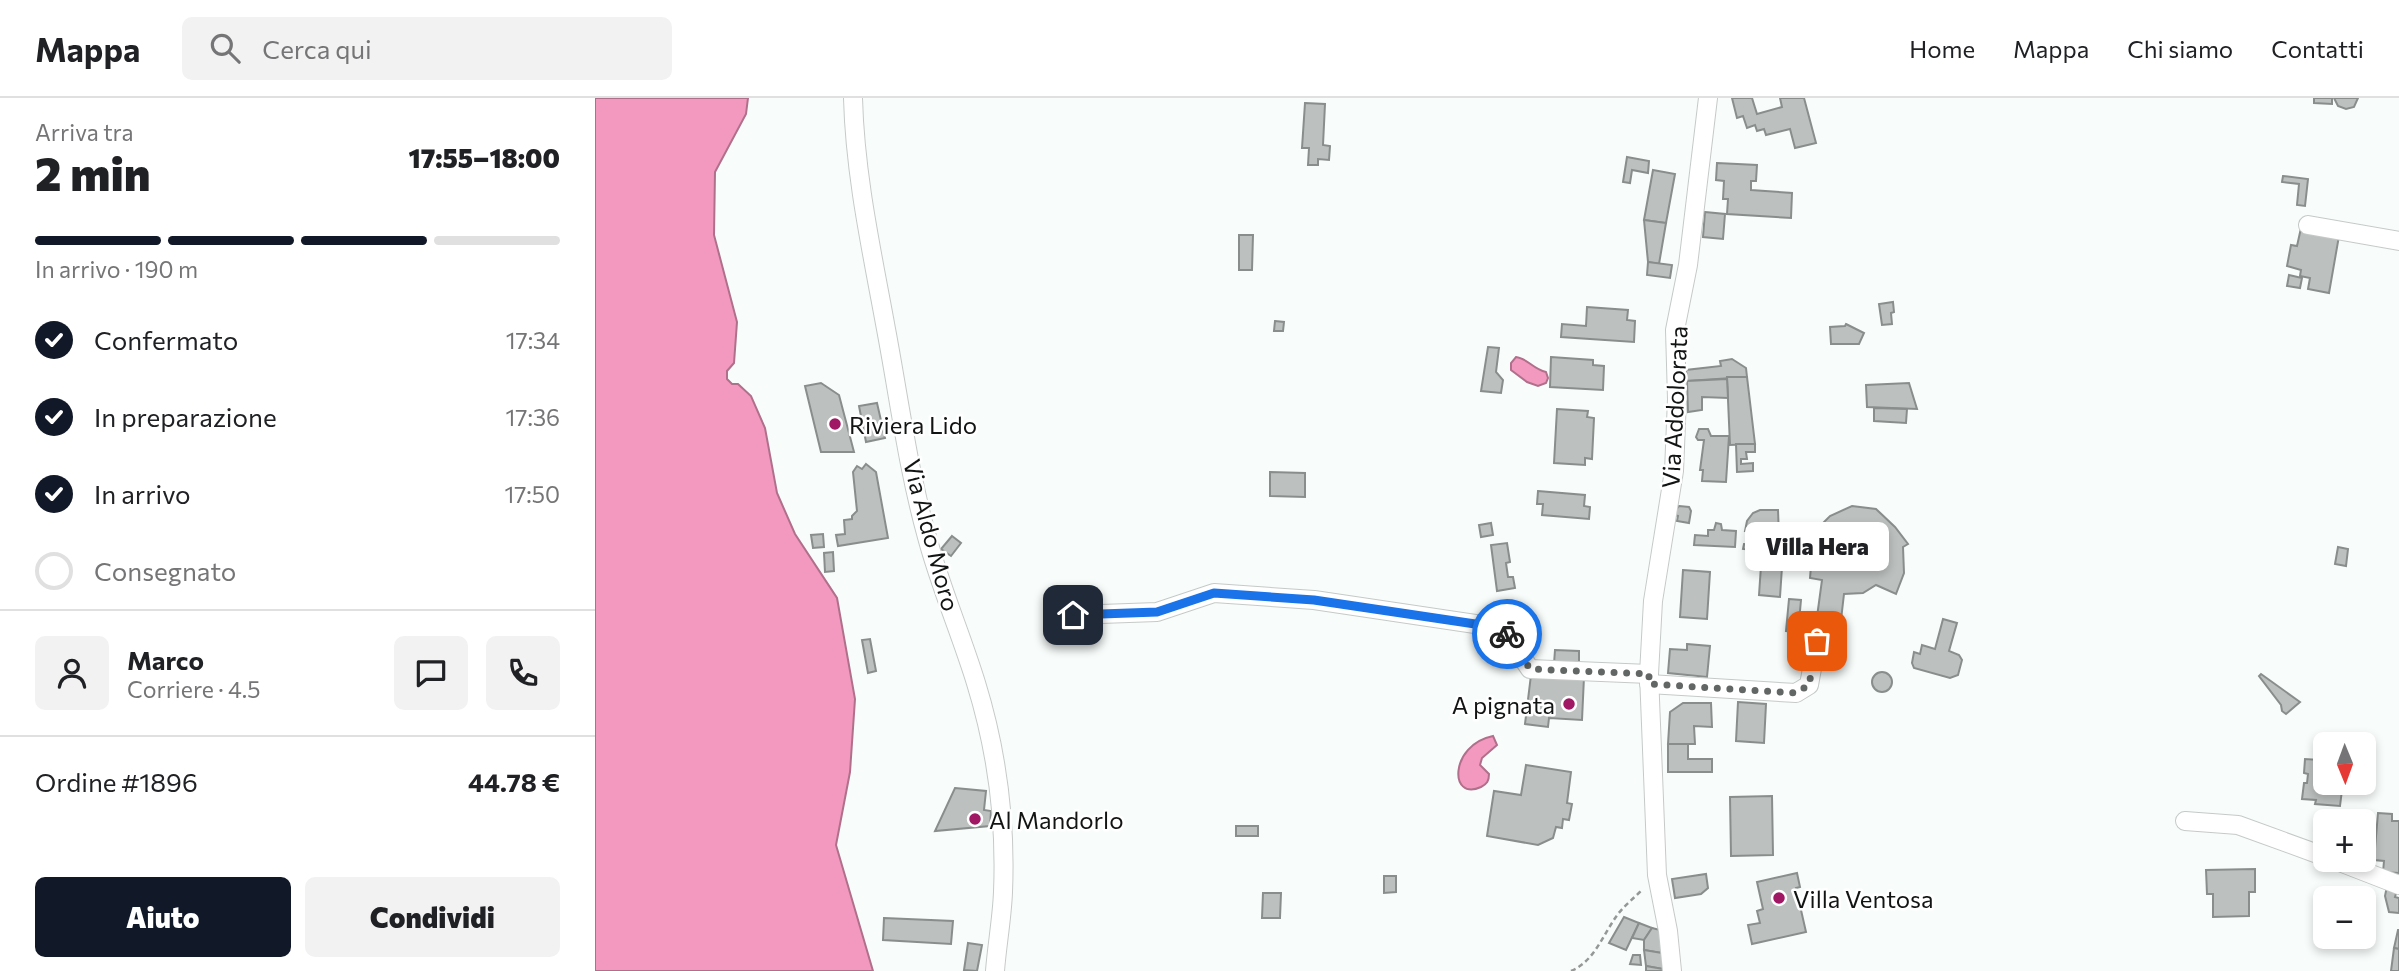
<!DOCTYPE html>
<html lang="it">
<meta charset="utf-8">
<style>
body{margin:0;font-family:Commissioner,sans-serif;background:#f2f2f2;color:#202124;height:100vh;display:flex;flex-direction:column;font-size:26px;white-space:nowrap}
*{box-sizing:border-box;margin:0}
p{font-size:23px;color:#757577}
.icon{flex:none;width:38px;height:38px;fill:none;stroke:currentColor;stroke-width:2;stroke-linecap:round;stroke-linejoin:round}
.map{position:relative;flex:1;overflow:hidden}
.side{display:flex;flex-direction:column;background:#fff;width:595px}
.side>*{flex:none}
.needle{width:46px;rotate:179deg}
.fabs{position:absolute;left:1718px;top:634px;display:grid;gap:14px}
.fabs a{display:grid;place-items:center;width:63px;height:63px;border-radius:10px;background:#fff;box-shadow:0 4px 10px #0003;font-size:35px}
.pin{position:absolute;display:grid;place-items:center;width:60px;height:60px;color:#fff;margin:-30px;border-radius:14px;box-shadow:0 4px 10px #0006}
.courier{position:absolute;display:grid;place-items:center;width:70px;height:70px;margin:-35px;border:5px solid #1a73e8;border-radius:50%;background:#fff;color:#222;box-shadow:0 2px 9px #0007}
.bubble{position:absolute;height:49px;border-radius:10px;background:#fff;box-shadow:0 4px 10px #0003;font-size:23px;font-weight:800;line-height:49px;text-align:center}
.headline em{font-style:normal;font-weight:800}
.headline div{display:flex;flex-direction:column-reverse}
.headline{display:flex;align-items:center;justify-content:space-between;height:119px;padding:0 35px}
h1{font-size:46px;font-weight:800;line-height:52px}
.bar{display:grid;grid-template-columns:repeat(4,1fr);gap:10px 7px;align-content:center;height:84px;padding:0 35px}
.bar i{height:9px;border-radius:5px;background:#e0e0e0}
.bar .on{background:#111827}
.bar p{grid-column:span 4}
.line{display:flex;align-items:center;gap:18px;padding:0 35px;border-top:2px solid #e0e0e0}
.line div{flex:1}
.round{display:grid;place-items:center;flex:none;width:74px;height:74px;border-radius:10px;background:#f2f2f2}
ol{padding:0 35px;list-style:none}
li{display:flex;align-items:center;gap:21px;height:77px}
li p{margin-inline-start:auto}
li .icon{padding:7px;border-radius:50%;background:#111827;color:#fff;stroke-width:4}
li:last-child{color:#757577}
li i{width:38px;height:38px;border:4px solid #e0e0e0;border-radius:50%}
.cta{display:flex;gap:14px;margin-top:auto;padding:14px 35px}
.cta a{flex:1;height:80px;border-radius:10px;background:#111827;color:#fff;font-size:28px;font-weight:800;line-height:80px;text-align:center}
.cta a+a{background:#f2f2f2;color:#202124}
header{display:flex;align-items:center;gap:42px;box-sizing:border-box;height:98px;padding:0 35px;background:#fff;border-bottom:2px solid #e0e0e0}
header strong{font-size:33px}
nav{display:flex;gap:38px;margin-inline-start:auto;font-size:24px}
.search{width:490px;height:63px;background:#f2f2f2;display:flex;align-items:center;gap:18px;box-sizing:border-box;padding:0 24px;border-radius:10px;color:#757577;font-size:26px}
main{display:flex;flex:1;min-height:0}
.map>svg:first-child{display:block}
</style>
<header>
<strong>Mappa</strong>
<div class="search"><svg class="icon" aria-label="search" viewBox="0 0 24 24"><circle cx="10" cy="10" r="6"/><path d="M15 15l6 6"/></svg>Cerca qui</div>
<nav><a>Home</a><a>Mappa</a><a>Chi siamo</a><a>Contatti</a></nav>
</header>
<main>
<section class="side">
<div class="headline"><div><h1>2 min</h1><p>Arriva tra</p></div><em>17:55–18:00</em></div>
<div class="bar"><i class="on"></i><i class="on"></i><i class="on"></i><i></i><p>In arrivo · 190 m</p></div>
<ol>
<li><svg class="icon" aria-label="check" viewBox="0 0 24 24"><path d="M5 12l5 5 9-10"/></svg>Confermato<p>17:34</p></li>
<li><svg class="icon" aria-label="check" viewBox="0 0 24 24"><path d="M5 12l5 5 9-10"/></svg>In preparazione<p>17:36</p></li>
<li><svg class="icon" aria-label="check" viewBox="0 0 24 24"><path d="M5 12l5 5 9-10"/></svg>In arrivo<p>17:50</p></li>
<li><i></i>Consegnato</li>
</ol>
<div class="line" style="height:126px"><a class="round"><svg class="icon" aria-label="person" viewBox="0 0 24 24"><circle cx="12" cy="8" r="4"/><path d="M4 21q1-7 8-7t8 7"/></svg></a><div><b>Marco</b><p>Corriere · 4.5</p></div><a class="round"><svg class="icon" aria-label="chat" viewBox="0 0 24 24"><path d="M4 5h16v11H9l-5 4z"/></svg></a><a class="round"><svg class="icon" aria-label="phone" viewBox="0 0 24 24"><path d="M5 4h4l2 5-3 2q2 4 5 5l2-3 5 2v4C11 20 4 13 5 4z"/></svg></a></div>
<div class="line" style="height:91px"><div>Ordine #1896</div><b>44.78 €</b></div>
<div class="cta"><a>Aiuto</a><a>Condividi</a></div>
</section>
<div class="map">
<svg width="1804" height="873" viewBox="0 0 1804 873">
<rect width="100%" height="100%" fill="#f8fdfb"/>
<g fill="#f398be" stroke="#b0708b" stroke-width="2">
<polygon points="0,0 153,0 151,16 120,74 119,137 142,224 139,265 132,273 132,281 137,286 143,286 156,298 170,330 182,395 200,436 242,500 260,601 255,674 241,747 278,873 0,873"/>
<path d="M921,259C932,260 938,271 951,274L953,280L951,285L943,288L932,284L916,272V265Z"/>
<path d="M898,638L902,647L887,660L885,667L894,676C894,683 892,686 886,689C854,704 854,647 898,638Z"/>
</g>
<g fill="#bcc1bf" stroke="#898e8c" stroke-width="2">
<polygon points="1137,0 1157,0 1162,16 1187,9 1185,0 1209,0 1221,45 1200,50 1195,31 1171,37 1169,31 1162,33 1160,27 1152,30 1148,18 1142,20"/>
<polygon points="1719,0 1737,0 1737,6 1719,5"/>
<polygon points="1739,0 1763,0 1759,9 1751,11 1743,8"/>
<polygon points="710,5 730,6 728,47 735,48 734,62 723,61 723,67 713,67 714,50 707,50"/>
<polygon points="1032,59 1054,63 1053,75 1037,72 1035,85 1028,84"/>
<polygon points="1122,65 1162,67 1161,83 1156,83 1156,92 1197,95 1196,120 1132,116 1133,101 1128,101 1129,83 1121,82"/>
<polygon points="1058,72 1080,76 1071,125 1049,122"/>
<polygon points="1688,78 1713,81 1710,108 1702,107 1704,86 1687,84"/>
<polygon points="1110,114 1130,116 1128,141 1108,139"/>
<polygon points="1049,122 1071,125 1064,166 1053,164"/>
<polygon points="1706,130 1744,138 1734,195 1713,191 1715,180 1705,178 1706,172 1692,168 1696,147 1702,148"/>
<polygon points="644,137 658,137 657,172 644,172"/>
<polygon points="1053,164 1077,167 1075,180 1052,177"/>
<polygon points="1694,177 1707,180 1705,190 1692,188"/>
<polygon points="1298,204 1299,214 1296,215 1297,226 1287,227 1284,206"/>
<polygon points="992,209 1033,212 1032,222 1040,223 1039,244 966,239 967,226 991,228"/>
<polygon points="680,223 689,224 688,233 679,233"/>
<polygon points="1251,226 1269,235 1264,246 1236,246 1235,229 1250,228"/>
<polygon points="893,249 904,250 901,274 908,282 906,295 886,293"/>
<polygon points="956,259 998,262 998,267 1009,268 1008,292 955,289"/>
<polygon points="1137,261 1151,270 1152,279 1092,283 1091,272 1126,268 1125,263"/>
<polygon points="1132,279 1152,279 1160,346 1135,347"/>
<polygon points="1132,281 1133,300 1107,299 1107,312 1093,314 1092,283"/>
<polygon points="226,285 244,297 259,354 226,354 210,288"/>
<polygon points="1314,285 1322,311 1272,309 1271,287"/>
<polygon points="282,305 290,340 271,344 264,308"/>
<polygon points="1279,310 1312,311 1311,325 1279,323"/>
<polygon points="962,311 993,313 992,319 999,320 997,361 990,360 990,367 959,365"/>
<polygon points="1104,331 1113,331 1116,338 1134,338 1131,384 1107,383 1108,372 1105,372 1109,342 1103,342 1101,339"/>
<polygon points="1141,346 1160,346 1160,354 1151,354 1152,361 1146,361 1146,366 1158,365 1158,373 1142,374"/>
<polygon points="271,366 281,374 293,440 243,448 241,437 250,436 249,422 257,421 257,418 262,413 258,374 262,368 267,371"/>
<polygon points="675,374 710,375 710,399 675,398"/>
<polygon points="943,393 990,397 989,408 995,409 994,421 947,417 948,406 942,406"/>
<polygon points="1084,408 1094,409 1096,413 1094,425 1082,423 1083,418 1077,416"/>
<polygon points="1257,408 1281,411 1300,429 1313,446 1308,449 1309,475 1301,496 1281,487 1268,495 1249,496 1246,522 1222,519 1227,482 1215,480 1218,444 1226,427 1235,418"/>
<polygon points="1165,412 1183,412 1184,438 1198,441 1197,447 1208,449 1205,458 1148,451 1149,446 1166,447 1161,434 1150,433 1152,423 1158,415"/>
<polygon points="896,425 898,437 886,439 884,427"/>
<polygon points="1121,425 1126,426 1127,432 1141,433 1140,449 1099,447 1100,437 1113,438 1113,432 1119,432"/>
<polygon points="228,436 229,449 218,450 216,437"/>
<polygon points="357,438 366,445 356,458 346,451"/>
<polygon points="912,445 915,464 911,465 913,479 918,479 920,490 902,493 896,447"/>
<polygon points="1743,449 1753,451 1751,468 1740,466"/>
<polygon points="238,454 239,473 230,474 229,455"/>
<polygon points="1166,468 1187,469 1185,499 1164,497"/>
<polygon points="1088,472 1115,474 1112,521 1085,519"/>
<polygon points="1194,501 1206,502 1203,534 1191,533"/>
<polygon points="1348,521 1362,525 1354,553 1364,557 1367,562 1363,577 1355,580 1319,570 1317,565 1319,554 1325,556 1327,547 1340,551"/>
<polygon points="275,541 281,573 273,575 267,542"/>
<polygon points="1092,546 1115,548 1112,579 1073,575 1075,551 1092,552"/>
<polygon points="960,552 984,553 984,567 959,566"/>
<circle cx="1287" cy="584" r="10"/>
<polygon points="1666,576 1705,604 1691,616 1687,613 1686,607 1664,578"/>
<polygon points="936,577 989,579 987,622 954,620 953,629 930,626"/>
<polygon points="1143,604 1171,606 1169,645 1141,643"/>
<polygon points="1088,605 1116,605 1117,629 1099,628 1100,646 1073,646 1075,614"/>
<polygon points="1073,646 1093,646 1093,661 1117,661 1117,674 1073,674"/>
<polygon points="1726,659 1731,660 1731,684 1748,684 1745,708 1720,706 1721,702 1707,701 1709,685 1712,685 1713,676 1709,675 1710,661 1725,662"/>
<polygon points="931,667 976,674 972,705 977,706 974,722 968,721 967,730 961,729 958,740 943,747 892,738 899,693 926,697"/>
<polygon points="360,690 391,693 389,712 396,713 395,728 340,733"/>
<polygon points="1177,698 1178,757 1136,758 1135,699"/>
<polygon points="1783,715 1797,716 1797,723 1804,723 1804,775 1788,774 1789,763 1779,762"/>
<rect x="641" y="728" width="22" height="10"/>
<polygon points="1660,771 1660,794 1654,794 1654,818 1618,819 1618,796 1612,796 1611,772"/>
<polygon points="1202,775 1205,789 1201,790 1211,834 1157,846 1153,827 1165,825 1162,813 1168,811 1162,784"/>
<polygon points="1111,776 1113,790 1106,796 1080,800 1077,781"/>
<polygon points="789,778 801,778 801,794 789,795"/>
<polygon points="1792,788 1802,792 1800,799 1804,800 1804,815 1794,814 1790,798"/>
<polygon points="668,795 686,795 685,820 667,820"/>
<polygon points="1029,819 1044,825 1031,852 1014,845"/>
<polygon points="289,820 358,823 356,846 288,842"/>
<polygon points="1044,825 1057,830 1049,842 1037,840"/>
<polygon points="1057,830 1065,832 1067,855 1049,852 1049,842"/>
<polygon points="1803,832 1804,832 1804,851 1799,850"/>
<polygon points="373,845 387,847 382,873 369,872"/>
<polygon points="1799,850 1804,851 1804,873 1796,873"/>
<polygon points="1049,852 1067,855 1068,871 1051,868"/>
<polygon points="1038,857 1045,857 1046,867 1035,866"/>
<polygon points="1051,868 1068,871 1068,873 1051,873"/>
</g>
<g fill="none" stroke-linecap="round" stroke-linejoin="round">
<g stroke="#c5cac8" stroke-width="20">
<g id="minor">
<path d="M258,0C260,78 277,154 291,231C304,300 313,371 332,439C345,488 366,536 381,585C402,653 411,723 408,794C407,820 402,847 400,873"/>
<polyline points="1713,127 1804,143"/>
<polyline points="478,517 562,514 619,495 719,502 907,530 935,571 1054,576"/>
<polyline points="1054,586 1201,595 1214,587 1222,543"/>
<polyline points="1590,723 1643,727 1731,759"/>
<polyline points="1737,761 1804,787"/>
<polyline points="1077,873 1073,833 1062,777 1054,576 1058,503 1079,373 1082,301 1080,232 1093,167 1113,0"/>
</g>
</g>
<path stroke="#959897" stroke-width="2.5" stroke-dasharray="5 3.5" stroke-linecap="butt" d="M976,873C1000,863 1008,836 1023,816C1030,807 1039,800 1047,792"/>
<use href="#minor" stroke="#fff" stroke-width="18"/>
</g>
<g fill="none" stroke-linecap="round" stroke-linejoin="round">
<polyline stroke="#626664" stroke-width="7" stroke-dasharray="0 12.6" points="912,536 935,571 1054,576 1054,586 1201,595 1214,587 1222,543"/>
<polyline stroke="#1a73e8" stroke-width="9" points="478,517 562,514 619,495 719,502 907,530 912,536"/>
</g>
<g fill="#a01763" stroke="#fff" stroke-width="2.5">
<circle cx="240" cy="326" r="7"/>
<circle cx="974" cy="606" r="7"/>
<circle cx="380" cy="721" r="7"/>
<circle cx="1184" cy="800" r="7"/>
</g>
<g text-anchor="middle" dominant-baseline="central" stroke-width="5" stroke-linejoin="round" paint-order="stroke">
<g font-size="24" fill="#121413" stroke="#fff">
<text transform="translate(1079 309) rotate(-87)">Via Addolorata</text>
<text transform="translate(337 437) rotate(75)">Via Aldo Moro</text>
</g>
<g font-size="24" fill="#121413" stroke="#fff" text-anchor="start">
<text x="254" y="326">Riviera Lido</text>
<text x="960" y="606" text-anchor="end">A pignata</text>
<text x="394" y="721">Al Mandorlo</text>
<text x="1198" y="800">Villa Ventosa</text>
</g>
</g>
</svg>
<div class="fabs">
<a><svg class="needle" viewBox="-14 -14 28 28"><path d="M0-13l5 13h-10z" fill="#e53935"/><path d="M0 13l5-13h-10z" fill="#757577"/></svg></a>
<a>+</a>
<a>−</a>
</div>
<div class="pin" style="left:1222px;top:543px;background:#ea580c"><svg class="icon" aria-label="bag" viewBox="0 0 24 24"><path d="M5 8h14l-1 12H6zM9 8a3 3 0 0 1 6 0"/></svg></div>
<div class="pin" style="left:478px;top:517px;background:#1f2937"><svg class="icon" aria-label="home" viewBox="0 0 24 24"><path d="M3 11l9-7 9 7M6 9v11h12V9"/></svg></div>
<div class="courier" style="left:912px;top:536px"><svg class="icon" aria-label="bike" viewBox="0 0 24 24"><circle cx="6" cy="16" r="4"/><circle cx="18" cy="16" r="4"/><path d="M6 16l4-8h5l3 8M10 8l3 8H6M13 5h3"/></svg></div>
<div class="bubble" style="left:1150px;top:424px;width:144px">Villa Hera</div>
</div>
</main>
